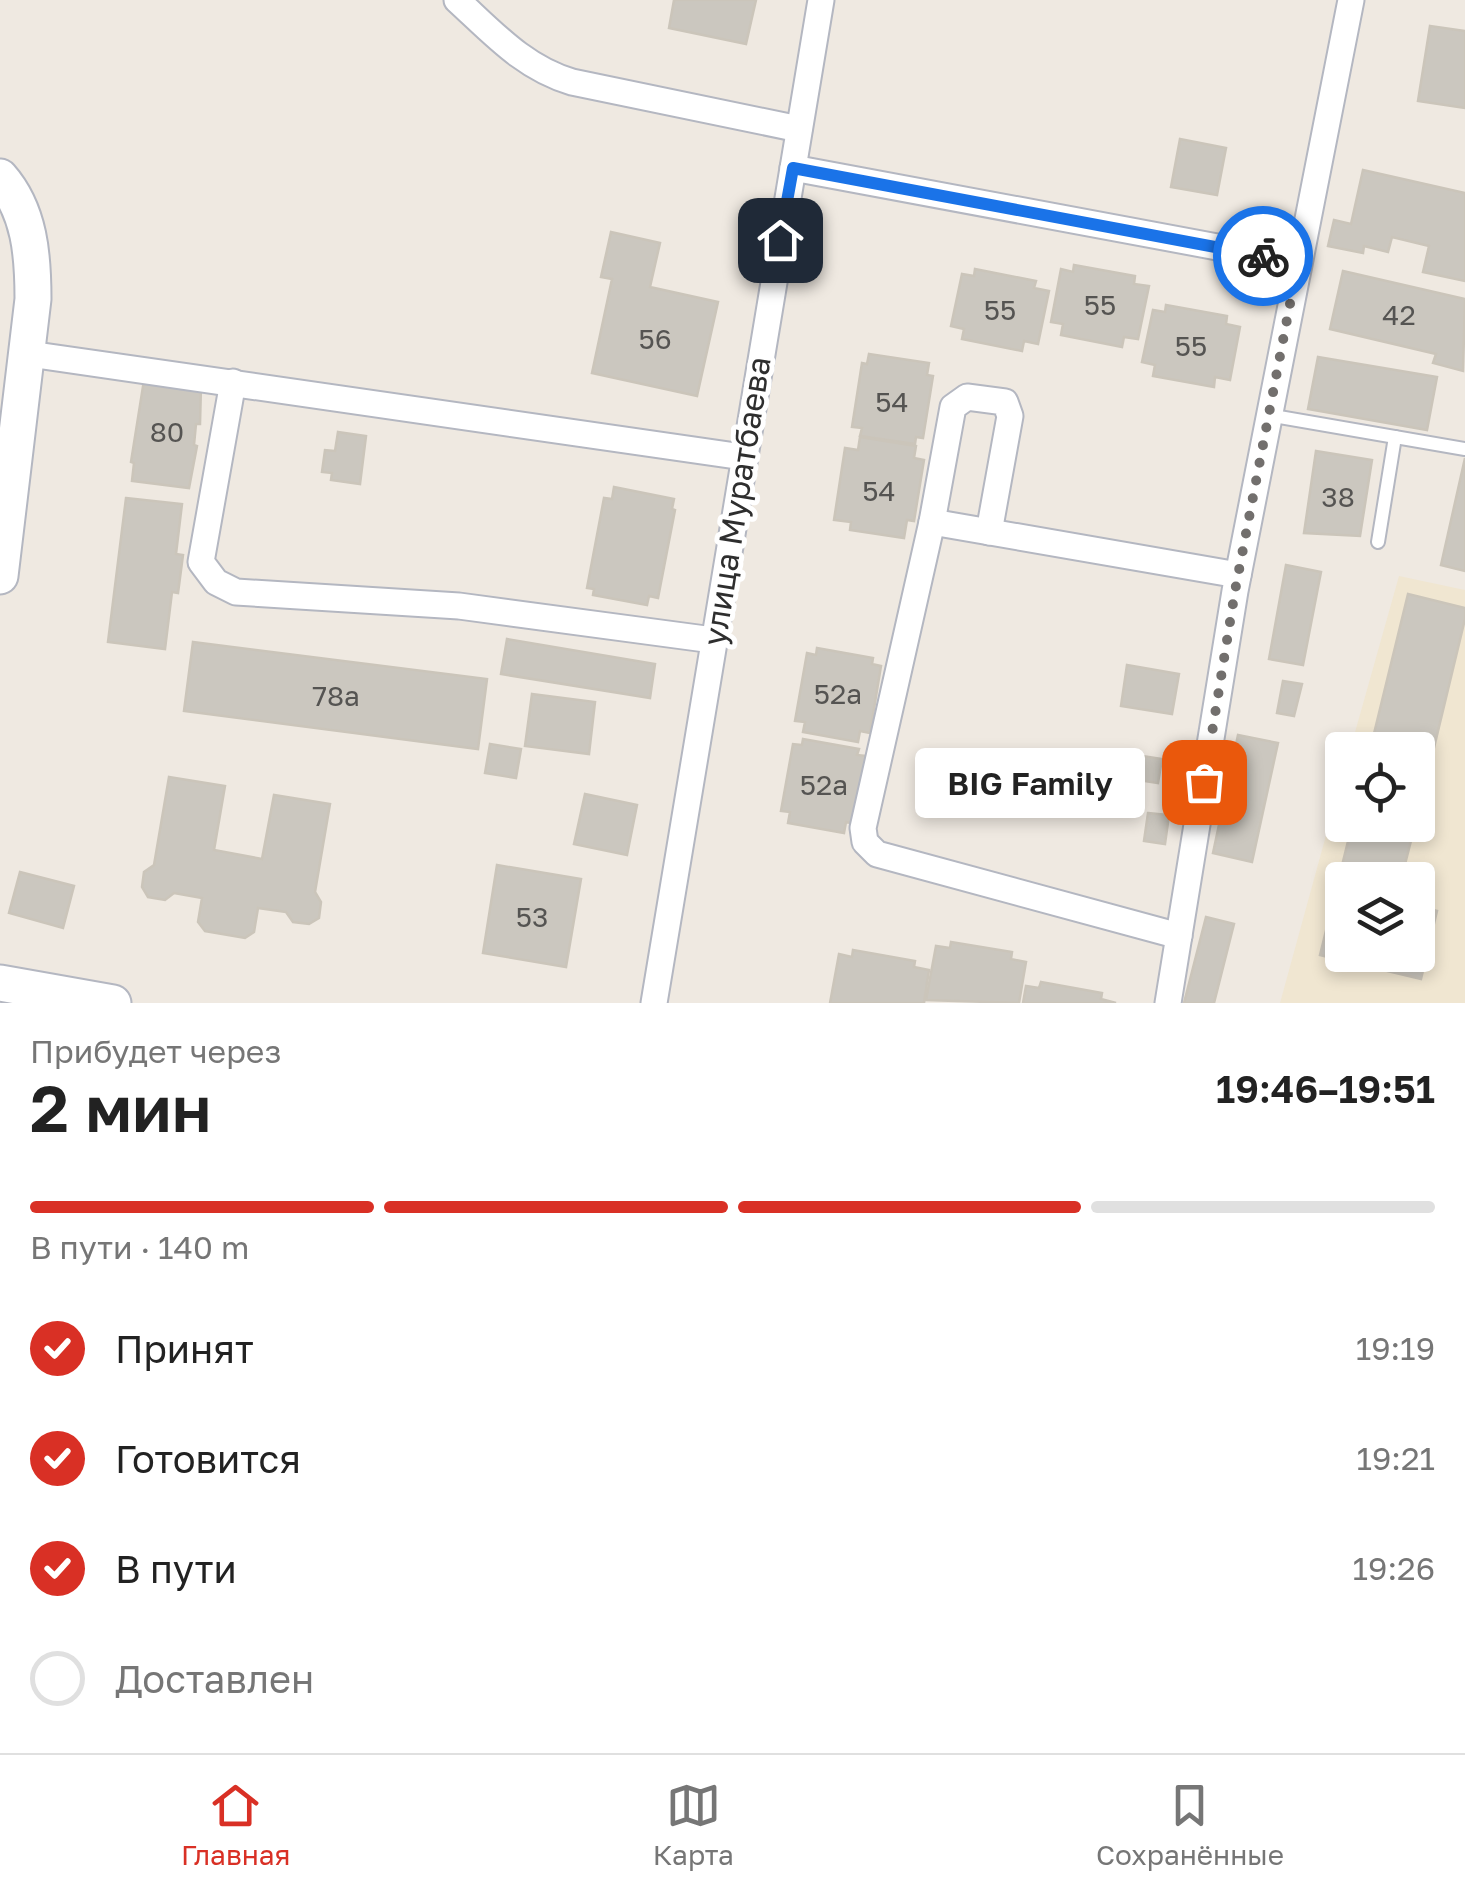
<!DOCTYPE html>
<html lang="ru">
<meta charset="utf-8">
<style>
body{margin:0;font-family:"Golos Text",sans-serif;background:#f6f6f6;color:#222;height:100vh;display:flex;flex-direction:column;font-size:38px;white-space:nowrap}
*{box-sizing:border-box;margin:0}
p{font-size:32px;color:#767676}
.icon{flex:none;width:55px;height:55px;fill:none;stroke:currentColor;stroke-width:2;stroke-linecap:round;stroke-linejoin:round}
.map{position:relative;height:1003px;overflow:hidden}
.details{display:flex;flex-direction:column;background:#fff;flex:1}
.details>*{flex:none}
.buttons{position:absolute;left:1325px;top:732px;display:grid;gap:20px}
.buttons a{display:grid;place-items:center;width:110px;height:110px;border-radius:10px;background:#fff;box-shadow:0 5px 15px #0003;font-size:50px}
.pin{position:absolute;display:grid;place-items:center;width:85px;height:85px;color:#fff;margin:-42px;border-radius:20px;box-shadow:0 5px 15px #0006}
.courier{position:absolute;display:grid;place-items:center;width:100px;height:100px;margin:-50px;border:8px solid #1a73e8;border-radius:50%;background:#fff;color:#222;box-shadow:0 2px 12px #0007}
.bubble{position:absolute;height:70px;border-radius:10px;background:#fff;box-shadow:0 5px 15px #0003;font-size:32px;font-weight:600;line-height:70px;text-align:center}
.summary em{font-style:normal;font-weight:600}
.summary div{display:flex;flex-direction:column-reverse}
.summary{display:flex;align-items:center;justify-content:space-between;height:170px;padding:0 30px}
h1{font-size:65px;font-weight:600;line-height:75px}
.bar{display:grid;grid-template-columns:repeat(4,1fr);gap:15px 10px;align-content:center;height:120px;padding:0 30px}
.bar i{height:12px;border-radius:8px;background:#e0e0e0}
.bar .selected{background:#d93025}
.bar p{grid-column:span 4}
ol{padding:0 30px;list-style:none}
li{display:flex;align-items:center;gap:30px;height:110px}
li p{margin-inline-start:auto}
li .icon{padding:10px;border-radius:50%;background:#d93025;color:#fff;stroke-width:4}
li:last-child{color:#767676}
li i{width:55px;height:55px;border:5px solid #e0e0e0;border-radius:50%}
.tabs{display:flex;justify-content:space-around;align-items:center;height:140px;border-top:2px solid #e0e0e0;background:#fff;font-size:28px;color:#767676}
.tabs a{display:grid;justify-items:center;gap:5px}
.tabs .selected{color:#d93025}
.map>svg:first-child{display:block}
</style>
<div class="map">
<svg width="1465" height="1003" viewBox="0 0 1465 1003">
<rect width="100%" height="100%" fill="#efe9e1"/>
<path fill="#f0e6d1" fill-rule="evenodd" d="M1399,576L1465,590V1003H1280L1342,777V825H1418V750H1350ZM1342,880H1418V955H1342Z"/>
<g fill="#cbc7bf" stroke="#cbc5ba" stroke-width="2.5">
<polygon points="674,0 756,0 746,44 669,28"/>
<polygon points="1430,26 1465,31 1465,108 1418,101"/>
<polygon points="1180,139 1226,148 1217,195 1171,187"/>
<polygon points="1363,170 1465,193 1465,281 1423,272 1429,246 1392,237 1388,252 1364,246 1363,253 1328,246 1334,220 1351,224"/>
<polygon points="611,232 660,243 650,287 718,302 697,396 592,373 612,279 601,277"/>
<polygon points="1074,265 1135,276 1134,284 1149,286 1138,339 1124,337 1122,347 1061,335 1063,324 1051,322 1061,269 1073,272"/>
<polygon points="975,269 1036,281 1034,288 1049,291 1038,344 1024,341 1022,351 962,339 964,329 951,326 962,274 974,276"/>
<polygon points="1343,271 1465,299 1463,371 1433,363 1436,354 1330,329"/>
<polygon points="1166,305 1227,316 1226,324 1240,327 1230,380 1215,377 1214,387 1153,376 1155,365 1142,362 1153,310 1165,312"/>
<polygon points="869,354 929,363 927,375 933,376 923,438 916,437 915,444 860,436 862,428 852,427 862,363 867,364"/>
<polygon points="1318,357 1437,377 1427,430 1308,409"/>
<polygon points="144,380 201,386 200,424 196,424 194,445 197,446 189,488 132,481 134,463 131,462"/>
<polygon points="338,432 366,436 360,484 331,480 332,473 322,472 325,450 335,451"/>
<polygon points="860,437 916,446 914,458 924,460 914,521 907,520 904,538 850,530 851,522 834,520 845,448 858,450"/>
<polygon points="1316,451 1372,460 1360,536 1304,533"/>
<polygon points="1465,458 1465,571 1441,565"/>
<polygon points="614,487 674,499 672,509 675,510 658,598 649,596 647,605 593,595 594,589 587,588 604,498 612,499"/>
<polygon points="126,498 182,504 176,554 183,555 178,593 172,592 165,649 108,642"/>
<polygon points="1286,565 1321,572 1303,665 1269,659"/>
<polygon points="1408,594 1465,608 1465,619 1418,814 1418,750 1370,750"/>
<polygon points="507,639 655,664 650,698 501,674"/>
<polygon points="193,642 487,679 478,749 184,711"/>
<polygon points="817,648 873,658 872,664 881,666 870,733 860,731 858,742 803,732 805,722 795,721 807,653 816,655"/>
<polygon points="1127,665 1179,674 1172,714 1121,706"/>
<polygon points="1283,681 1302,684 1294,716 1277,713"/>
<polygon points="532,694 595,702 589,754 525,746"/>
<polygon points="1238,735 1278,743 1252,862 1213,853"/>
<polygon points="803,739 859,749 857,755 867,756 855,824 846,822 844,833 788,823 790,812 781,811 793,744 802,745"/>
<polygon points="490,744 521,749 516,778 485,773"/>
<polygon points="1123,753 1162,759 1158,783 1119,777"/>
<polygon points="169,777 225,786 214,850 262,859 274,795 330,804 315,892 321,902 319,918 309,924 293,922 286,912 258,908 254,932 245,938 205,931 198,922 202,898 174,893 165,900 148,897 142,887 144,872 154,865"/>
<polygon points="585,794 637,805 627,855 574,844"/>
<polygon points="1148,813 1169,815 1165,844 1144,841"/>
<polygon points="1352,825 1415,825 1401,880 1342,880 1342,955 1418,955 1418,906 1437,911 1421,979 1320,955"/>
<polygon points="497,865 581,879 566,967 483,953"/>
<polygon points="20,872 74,886 63,928 9,913"/>
<polygon points="1206,917 1234,924 1214,1003 1184,1003"/>
<polygon points="951,942 1012,952 1011,959 1026,962 1019,1003 926,1000 936,946 950,948"/>
<polygon points="853,950 915,961 914,967 929,970 924,1003 830,1003 839,954 852,957"/>
<polygon points="1041,982 1102,993 1101,999 1116,1003 1023,1003 1026,986 1039,988"/>
</g>
<g fill="none" stroke-linecap="round" stroke-linejoin="round">
<g stroke="#b4b7c1" stroke-width="16">
<g id="lane">
<polyline points="1268,415 1465,449"/>
<polyline points="1378,542 1395,437"/>
</g>
</g>
<g stroke="#b4b7c1" stroke-width="29">
<g id="street">
<path d="M457,0C493,33 524,68 572,82L799,129"/>
<polyline points="793,168 1298,262"/>
<polyline points="29,354 743,457"/>
<polyline points="233,382 201,562 216,582 236,592 459,606 713,640"/>
<polyline points="932,522 1238,575"/>
<polyline points="989,532 1010,416 1005,402 967,397 953,407 932,522 863,828 865,842 877,854 1179,936"/>
<polyline points="654,1003 821,0"/>
<polyline points="1168,1003 1235,591 1351,0"/>
</g>
</g>
<g stroke="#b4b7c1" stroke-width="39">
<g id="secondary">
<path d="M0,177C30,211 33,256 33,299L0,576"/>
<polyline points="0,983 113,1003"/>
</g>
</g>
<use href="#lane" stroke="#fff" stroke-width="12"/>
<use href="#street" stroke="#fff" stroke-width="25"/>
<use href="#secondary" stroke="#fff" stroke-width="35"/>
</g>
<g fill="none" stroke-linecap="round" stroke-linejoin="round">
<polyline stroke="#726f6d" stroke-width="10" stroke-dasharray="0 18" points="1204,782 1235,591 1298,262 1263,256"/>
<polyline stroke="#1a73e8" stroke-width="12" points="780,240 793,168 1263,256"/>
</g>
<g text-anchor="middle" dominant-baseline="central" stroke-width="10" stroke-linejoin="round" paint-order="stroke">
<g font-size="28" fill="#555452">
<text x="1100" y="304">55</text>
<text x="1000" y="309">55</text>
<text x="1399" y="314">42</text>
<text x="655" y="338">56</text>
<text x="1191" y="345">55</text>
<text x="892" y="401">54</text>
<text x="167" y="431">80</text>
<text x="879" y="490">54</text>
<text x="1338" y="496">38</text>
<text x="838" y="693">52а</text>
<text x="336" y="695">78а</text>
<text x="824" y="784">52а</text>
<text x="532" y="916">53</text>
</g>
<g font-size="32" fill="#2e2e2e" stroke="#fff">
<text transform="translate(736 501) rotate(-81)">улица Муратбаева</text>
</g>
</g>
</svg>
<div class="buttons">
<a><svg class="icon" aria-label="locate" viewBox="0 0 24 24"><circle cx="12" cy="12" r="6"/><path d="M12 2v4M12 18v4M2 12h4M18 12h4"/></svg></a>
<a><svg class="icon" aria-label="layers" viewBox="0 0 24 24"><path d="M12 4l9 5-9 5-9-5zM3 14l9 5 9-5"/></svg></a>
</div>
<div class="pin" style="left:1204px;top:782px;background:#ea580c"><svg class="icon" aria-label="bag" viewBox="0 0 24 24"><path d="M5 8h14l-1 12H6zM9 8a3 3 0 0 1 6 0"/></svg></div>
<div class="pin" style="left:780px;top:240px;background:#1f2937"><svg class="icon" aria-label="home" viewBox="0 0 24 24"><path d="M3 11l9-7 9 7M6 9v11h12V9"/></svg></div>
<div class="courier" style="left:1263px;top:256px"><svg class="icon" aria-label="bike" viewBox="0 0 24 24"><circle cx="6" cy="16" r="4"/><circle cx="18" cy="16" r="4"/><path d="M6 16l4-8h5l3 8M10 8l3 8H6M13 5h3"/></svg></div>
<div class="bubble" style="left:915px;top:748px;width:230px">BIG Family</div>
</div>
<section class="details">
<div class="summary"><div><h1>2 мин</h1><p>Прибудет через</p></div><em>19:46–19:51</em></div>
<div class="bar"><i class="selected"></i><i class="selected"></i><i class="selected"></i><i></i><p>В пути · 140 m</p></div>
<ol>
<li><svg class="icon" aria-label="check" viewBox="0 0 24 24"><path d="M5 12l5 5 9-10"/></svg>Принят<p>19:19</p></li>
<li><svg class="icon" aria-label="check" viewBox="0 0 24 24"><path d="M5 12l5 5 9-10"/></svg>Готовится<p>19:21</p></li>
<li><svg class="icon" aria-label="check" viewBox="0 0 24 24"><path d="M5 12l5 5 9-10"/></svg>В пути<p>19:26</p></li>
<li><i></i>Доставлен</li>
</ol>
</section>
<nav class="tabs">
<a class="selected"><svg class="icon" aria-label="home" viewBox="0 0 24 24"><path d="M3 11l9-7 9 7M6 9v11h12V9"/></svg>Главная</a>
<a><svg class="icon" aria-label="map" viewBox="0 0 24 24"><path d="M3 6l6-2 6 2 6-2v14l-6 2-6-2-6 2zM9 4v14M15 6v14"/></svg>Карта</a>
<a><svg class="icon" aria-label="saved" viewBox="0 0 24 24"><path d="M7 4h10v16l-5-4-5 4z"/></svg>Сохранённые</a>
</nav>
